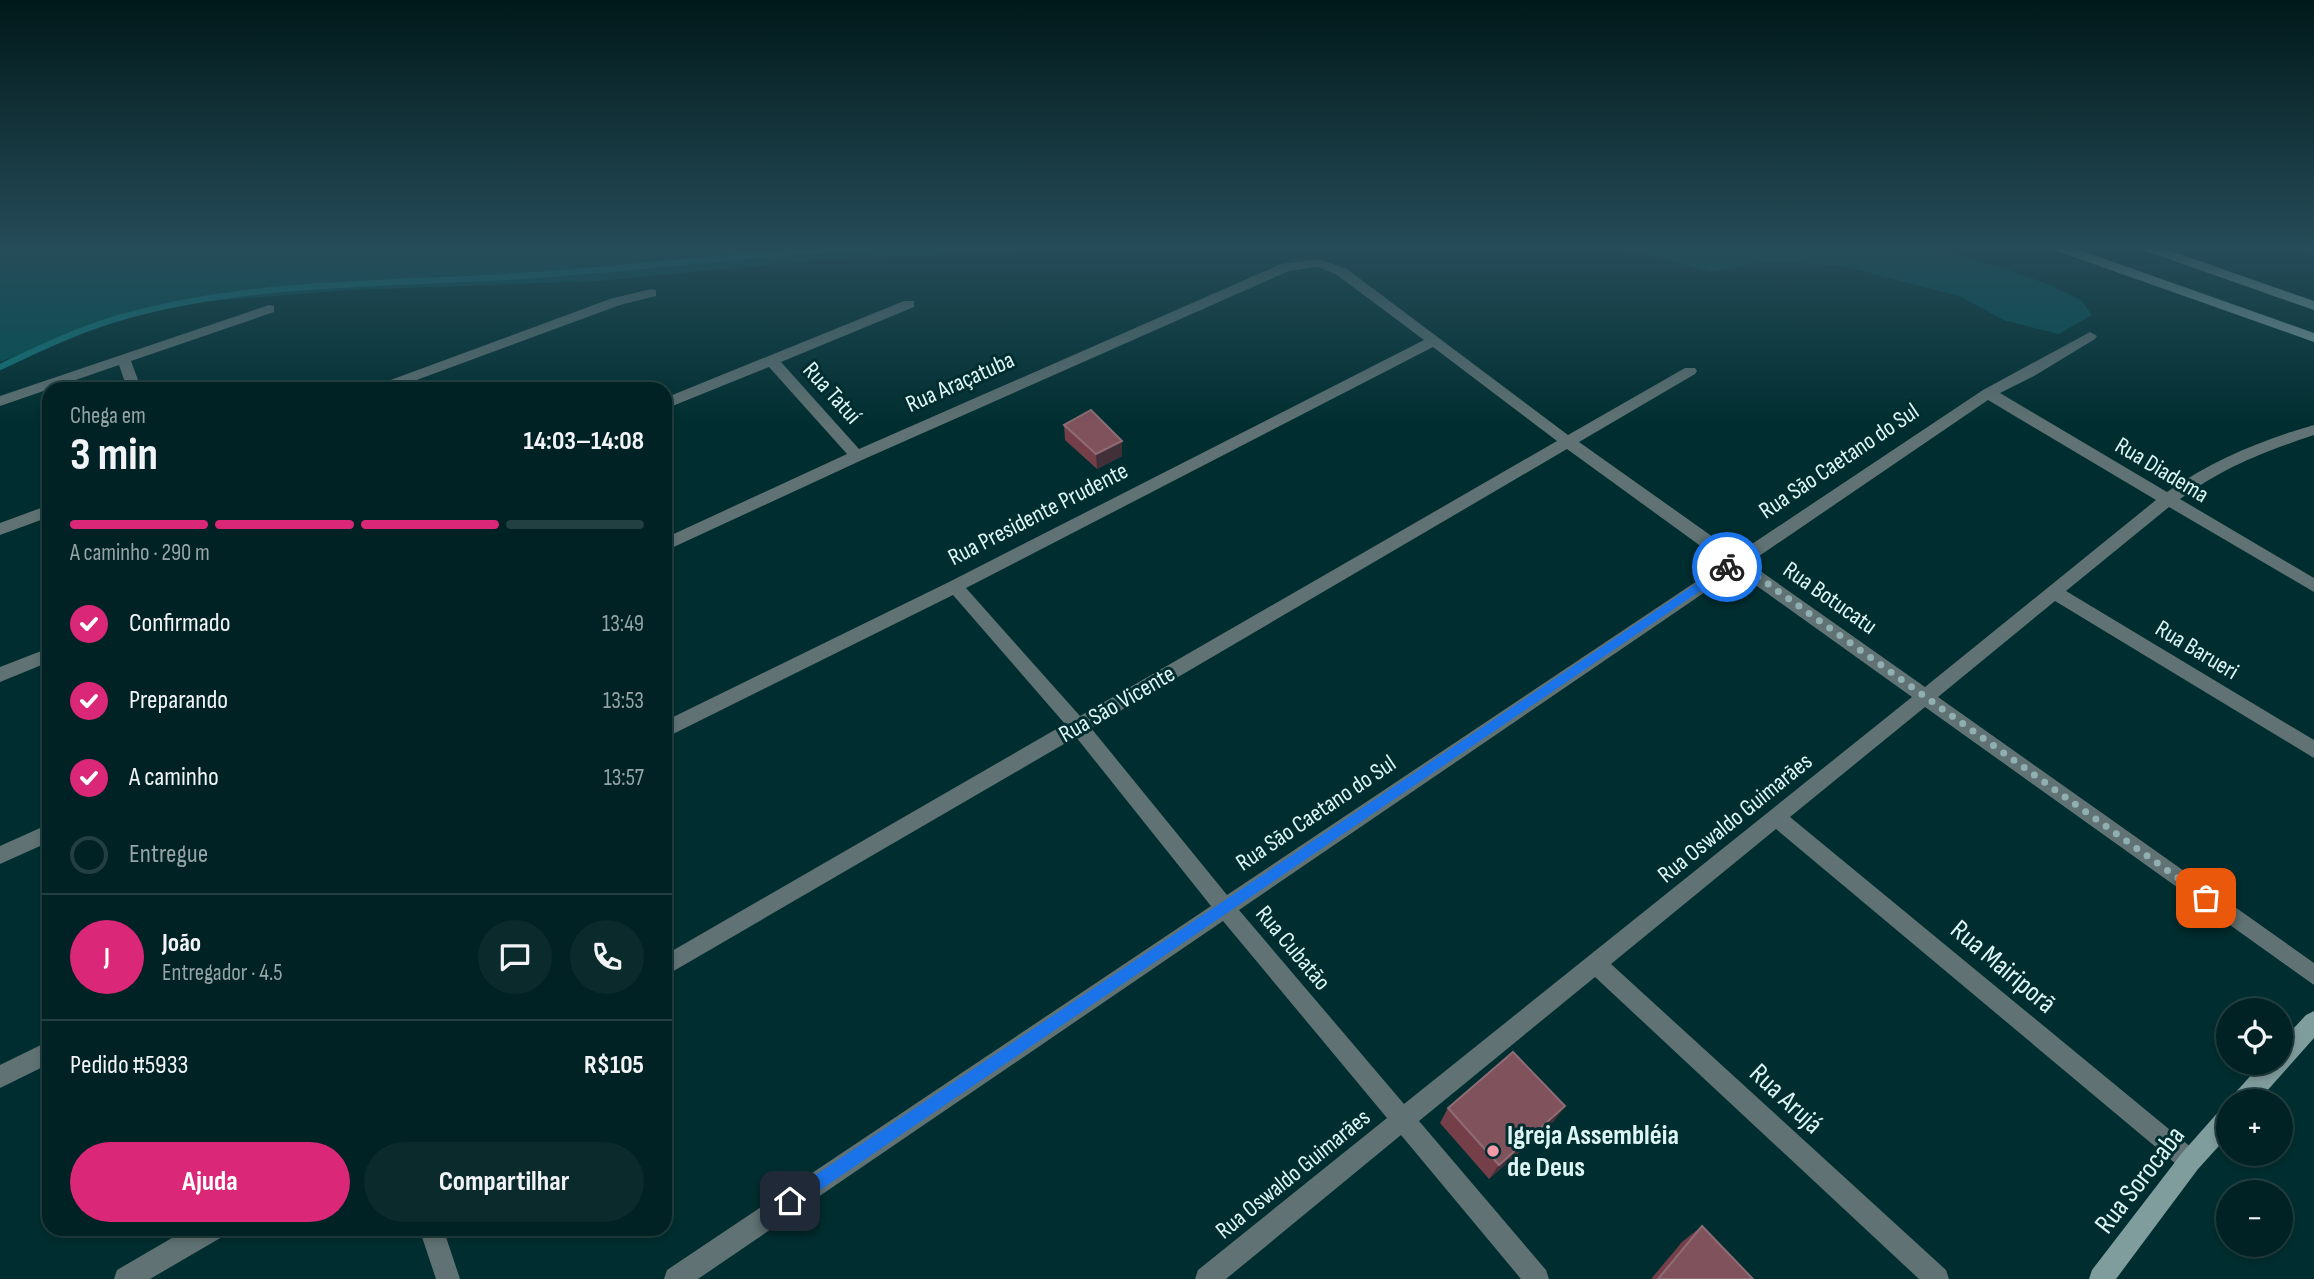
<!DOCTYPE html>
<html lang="pt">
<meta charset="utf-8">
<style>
body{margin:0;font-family:"Sofia Sans Condensed",sans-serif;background:#0a2a2c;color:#f1f3f6;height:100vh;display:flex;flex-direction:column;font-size:26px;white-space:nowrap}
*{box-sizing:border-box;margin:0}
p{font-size:23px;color:#95a4a6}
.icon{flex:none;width:38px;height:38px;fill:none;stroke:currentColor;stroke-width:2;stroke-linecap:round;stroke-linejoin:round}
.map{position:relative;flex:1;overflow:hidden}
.sheet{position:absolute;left:42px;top:382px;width:630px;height:854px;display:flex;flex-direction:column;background:#002224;border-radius:21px;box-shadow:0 4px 10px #0003,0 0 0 2px #223f41}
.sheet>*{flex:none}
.buttons{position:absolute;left:2216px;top:998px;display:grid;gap:14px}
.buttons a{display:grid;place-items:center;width:77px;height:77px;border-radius:50%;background:#002224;box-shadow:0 4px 10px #0003,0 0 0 2px #223f41;font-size:35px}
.pin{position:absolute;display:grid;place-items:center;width:60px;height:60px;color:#fff;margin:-30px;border-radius:14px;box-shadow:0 4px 10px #0006}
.courier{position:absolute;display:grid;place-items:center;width:70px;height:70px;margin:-35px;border:5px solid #1a73e8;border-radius:50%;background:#fff;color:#222;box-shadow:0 2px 9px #0007}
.headline em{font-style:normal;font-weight:700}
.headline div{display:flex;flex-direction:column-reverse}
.headline{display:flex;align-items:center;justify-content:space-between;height:119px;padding:0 28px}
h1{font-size:46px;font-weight:700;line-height:52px}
.bar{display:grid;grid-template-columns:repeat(4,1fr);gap:10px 7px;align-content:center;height:84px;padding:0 28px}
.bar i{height:9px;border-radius:5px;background:#223f41}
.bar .selected{background:#db2777}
.bar p{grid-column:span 4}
.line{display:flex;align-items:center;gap:18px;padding:0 28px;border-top:2px solid #223f41}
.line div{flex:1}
.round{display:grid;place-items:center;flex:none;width:74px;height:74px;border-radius:37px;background:#0a2a2c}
ol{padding:0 28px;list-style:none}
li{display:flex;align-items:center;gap:21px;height:77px}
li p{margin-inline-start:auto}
li .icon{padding:7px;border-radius:50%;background:#db2777;color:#fff;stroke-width:4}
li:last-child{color:#95a4a6}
li i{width:38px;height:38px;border:4px solid #223f41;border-radius:50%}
.button{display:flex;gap:14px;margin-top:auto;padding:14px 28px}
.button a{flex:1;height:80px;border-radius:42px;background:#db2777;color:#fff;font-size:28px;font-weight:700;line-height:80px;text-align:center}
.button a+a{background:#0a2a2c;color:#f1f3f6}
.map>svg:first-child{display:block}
</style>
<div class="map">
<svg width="2314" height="1279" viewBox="0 0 2314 1279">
<rect width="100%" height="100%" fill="#002e30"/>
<g fill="#004f52">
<polygon points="0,247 1177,247 1126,251 1076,249 819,260 598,281 350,290 198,302 109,320 0,362"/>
<polygon points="1571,247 1926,247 2003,268 2047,284 2081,300 2092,315 2059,334 2006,321 1959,296 1843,266 1768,261 1710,272 1645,253"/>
</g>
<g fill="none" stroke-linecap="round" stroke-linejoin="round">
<path stroke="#0f787c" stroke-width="6" d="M0,367C40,348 80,329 122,317C257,279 398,285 536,275C649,267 760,252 873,247"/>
<g fill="#607273" fill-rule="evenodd">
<polygon points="2303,247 2314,247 2314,254"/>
<path d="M1319,259L1347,269L1568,435L1685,368H1695L1697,371L1695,374L1579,442L1737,554L1983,390L2090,332L2097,336L2095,339L2034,376L2000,393L2167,492C2213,460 2261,440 2314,425V435C2263,452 2224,467 2180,499L2314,578V592L2169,507L2066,591L2314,740V758L2055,601L1938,697L2314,963V985L1925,707L1790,817L2198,1153L2202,1161L2198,1169L2190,1173L2182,1169L1776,829L1611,964L1946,1270L1949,1279H1919L1595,977L1419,1121L1546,1270L1549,1279H1521L1401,1135L1226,1279H1195L1198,1270L1387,1118L1223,921L698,1279H664L667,1270L1211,906L1076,737L665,976V955L1065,724L953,595L665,738V721L949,582L1424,340L1337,275L1318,267L1289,271L862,460L665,551V538L847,454L769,367L665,409V398L904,301H914V307L781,362L859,449L1281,264ZM1433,347L1557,441L1080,716L966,588ZM1988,400L2156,500L1925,687L1749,563ZM1567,449L1724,563L1227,895L1091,728ZM1736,571L1912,697L1404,1104L1239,910Z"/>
<polygon points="651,289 656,290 656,296 620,305 395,388 375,388 377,385 610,299"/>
<polygon points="269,305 274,306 274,312 131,361 141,388 127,388 119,365 0,406 0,396"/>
<polygon points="49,505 49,517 0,535 0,523"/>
<polygon points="49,648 49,662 0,682 0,667"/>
<polygon points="49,824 49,842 0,864 0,846"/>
<polygon points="49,1041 49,1064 0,1088 0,1065"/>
<polygon points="189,1228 225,1228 222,1237 150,1279 114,1279 117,1270"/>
<polygon points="419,1228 443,1228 460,1279 436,1279"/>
</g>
<g fill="#809d9e" fill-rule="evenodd">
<polygon points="2053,247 2071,247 2314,333 2314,342 2054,250"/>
<polygon points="2142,247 2160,247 2314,301 2314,310 2143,250"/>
<polygon points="2314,1011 2314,1038 2258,1101 2232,1101 2235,1093 2263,1062 2280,1062 2280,1043 2306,1015"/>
<polygon points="2228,1107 2228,1136 2198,1169 2116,1279 2089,1279 2092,1270 2182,1153 2220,1110"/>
</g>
</g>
<g fill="#753f4a">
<polygon points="1064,425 1122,441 1122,456 1097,469 1065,440"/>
<polygon points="1565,1106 1554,1121 1489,1179 1440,1123 1448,1108"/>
<polygon points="1702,1226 1753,1279 1651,1279 1682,1242"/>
</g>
<g fill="#413038">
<polygon points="1122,441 1122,456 1097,469 1096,454"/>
<polygon points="1565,1106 1554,1121 1489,1179 1499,1165"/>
</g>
<g fill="#80525c" stroke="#8f6c74" stroke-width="2">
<polygon points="1091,410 1122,441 1096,454 1064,425"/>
<polygon points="1513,1052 1565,1106 1499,1165 1448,1108"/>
<polygon points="1702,1226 1753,1279 1658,1279"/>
</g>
<linearGradient id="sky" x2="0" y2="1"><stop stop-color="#00191a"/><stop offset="0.58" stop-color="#264c59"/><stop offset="1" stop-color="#264c59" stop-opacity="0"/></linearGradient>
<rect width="2314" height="426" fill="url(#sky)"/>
<polygon fill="#1a73e8" points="1727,563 1731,565 1731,570 795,1207 790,1209 784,1207 782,1201 784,1196"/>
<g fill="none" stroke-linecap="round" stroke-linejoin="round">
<polyline stroke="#90afb0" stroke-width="7" stroke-dasharray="0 12.6" points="1727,567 1736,561 2206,898"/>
</g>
<circle fill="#f39aa8" stroke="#002e30" stroke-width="2.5" cx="1493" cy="1151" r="7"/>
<g text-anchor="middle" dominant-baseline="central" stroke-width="6" stroke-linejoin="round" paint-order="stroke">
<g font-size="24" fill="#def5f5" stroke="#002e30">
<text transform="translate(960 382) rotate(-24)">Rua Araçatuba</text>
<text transform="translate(832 393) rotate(48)">Rua Tatuí</text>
<text transform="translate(1839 461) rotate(-34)">Rua São Caetano do Sul</text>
<text transform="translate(2162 470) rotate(31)">Rua Diadema</text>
<text transform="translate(1038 514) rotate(-27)">Rua Presidente Prudente</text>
<text transform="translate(1830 598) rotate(35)">Rua Botucatu</text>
<text transform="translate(2197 650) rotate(31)">Rua Barueri</text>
<text transform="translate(1117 704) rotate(-30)">Rua São Vicente</text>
<text transform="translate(1316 813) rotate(-34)">Rua São Caetano do Sul</text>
<text transform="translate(1735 818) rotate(-39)">Rua Oswaldo Guimarães</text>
<text transform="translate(1293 948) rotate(50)">Rua Cubatão</text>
<text transform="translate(1293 1174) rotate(-39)">Rua Oswaldo Guimarães</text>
</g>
<g font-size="28" fill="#def5f5" stroke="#002e30">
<text transform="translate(2003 967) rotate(40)">Rua Mairiporã</text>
<text transform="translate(1786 1099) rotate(43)">Rua Arujá</text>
<text transform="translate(2140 1180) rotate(-52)">Rua Sorocaba</text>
</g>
<g font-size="28" font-weight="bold" fill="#def5f5" stroke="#002e30" text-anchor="start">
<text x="1507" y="1135">Igreja Assembléia<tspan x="1507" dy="32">de Deus</tspan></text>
</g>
</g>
</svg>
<div class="buttons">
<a><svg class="icon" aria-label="locate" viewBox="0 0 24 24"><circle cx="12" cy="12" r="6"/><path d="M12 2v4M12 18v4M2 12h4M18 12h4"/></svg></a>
<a>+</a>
<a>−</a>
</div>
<div class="pin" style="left:2206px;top:898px;background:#ea580c"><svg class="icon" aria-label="bag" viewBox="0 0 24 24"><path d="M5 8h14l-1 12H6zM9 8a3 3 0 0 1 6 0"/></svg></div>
<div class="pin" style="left:790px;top:1201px;background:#1f2937"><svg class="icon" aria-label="home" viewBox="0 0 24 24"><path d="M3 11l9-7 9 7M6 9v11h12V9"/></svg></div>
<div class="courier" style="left:1727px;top:567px"><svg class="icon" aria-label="bike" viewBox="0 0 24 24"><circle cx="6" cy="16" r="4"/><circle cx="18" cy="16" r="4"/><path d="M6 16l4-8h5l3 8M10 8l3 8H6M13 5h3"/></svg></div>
<section class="sheet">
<div class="headline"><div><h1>3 min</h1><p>Chega em</p></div><em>14:03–14:08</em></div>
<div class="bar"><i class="selected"></i><i class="selected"></i><i class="selected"></i><i></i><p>A caminho · 290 m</p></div>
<ol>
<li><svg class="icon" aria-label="check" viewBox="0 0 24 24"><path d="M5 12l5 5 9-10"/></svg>Confirmado<p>13:49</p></li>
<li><svg class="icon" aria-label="check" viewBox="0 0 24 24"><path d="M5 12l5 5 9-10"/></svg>Preparando<p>13:53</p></li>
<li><svg class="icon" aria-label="check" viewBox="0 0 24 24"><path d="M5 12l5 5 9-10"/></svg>A caminho<p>13:57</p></li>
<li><i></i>Entregue</li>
</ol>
<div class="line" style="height:126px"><b class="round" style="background:#db2777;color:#fff">J</b><div><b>João</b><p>Entregador · 4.5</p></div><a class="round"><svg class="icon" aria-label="chat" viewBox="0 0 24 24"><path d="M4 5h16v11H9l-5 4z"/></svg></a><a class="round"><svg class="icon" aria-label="phone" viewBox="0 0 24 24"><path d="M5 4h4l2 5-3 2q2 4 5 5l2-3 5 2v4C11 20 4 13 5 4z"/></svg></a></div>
<div class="line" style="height:91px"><div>Pedido #5933</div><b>R$105</b></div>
<div class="button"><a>Ajuda</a><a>Compartilhar</a></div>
</section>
</div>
